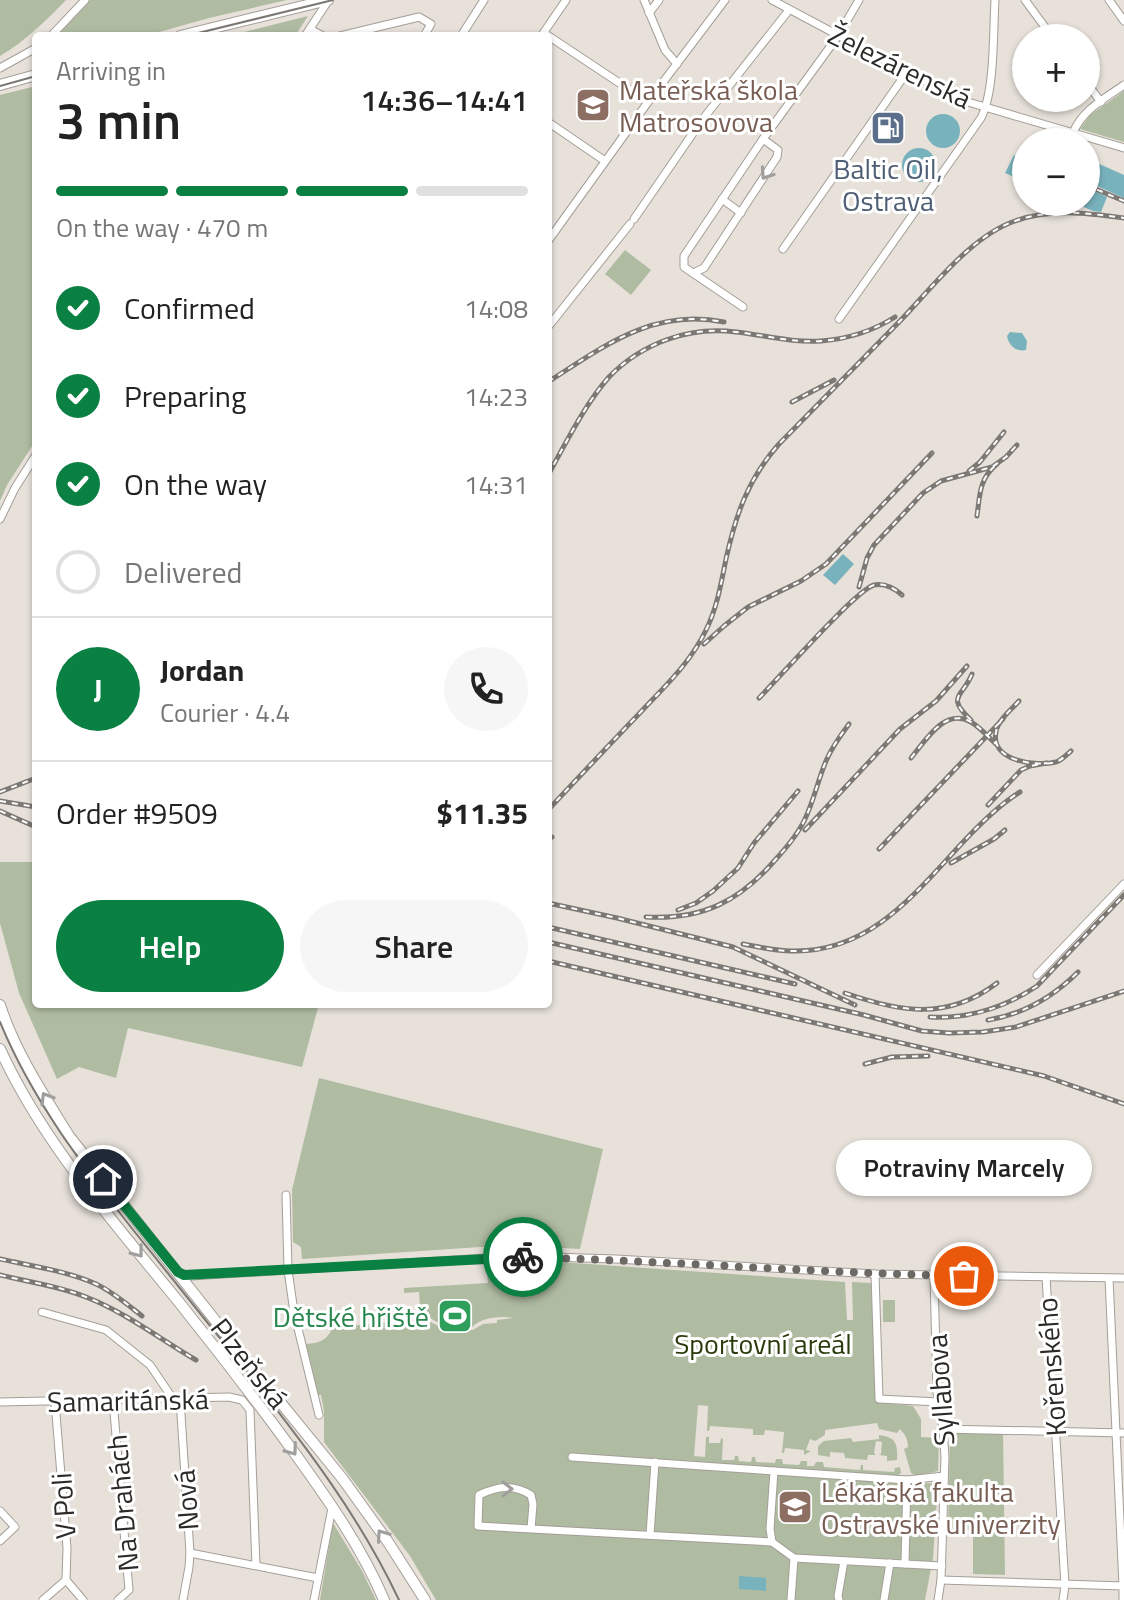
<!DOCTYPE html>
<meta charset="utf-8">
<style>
body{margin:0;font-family:"Titillium Web",sans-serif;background:#f6f6f6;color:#222;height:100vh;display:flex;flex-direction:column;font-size:30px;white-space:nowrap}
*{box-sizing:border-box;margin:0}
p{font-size:26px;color:#767676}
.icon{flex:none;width:44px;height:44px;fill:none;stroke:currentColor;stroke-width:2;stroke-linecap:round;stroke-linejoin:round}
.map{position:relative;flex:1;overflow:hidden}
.details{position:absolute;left:32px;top:32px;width:520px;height:976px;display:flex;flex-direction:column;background:#fff;border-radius:8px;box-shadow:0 2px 6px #0004}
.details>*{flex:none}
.fabs{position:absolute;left:1012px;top:24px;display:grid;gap:16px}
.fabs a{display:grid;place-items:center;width:88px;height:88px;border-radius:50%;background:#fff;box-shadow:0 2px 6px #0004;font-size:40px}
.pin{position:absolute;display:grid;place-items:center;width:68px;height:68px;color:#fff;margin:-34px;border:4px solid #fff;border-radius:50%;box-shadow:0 2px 8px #0007}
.courier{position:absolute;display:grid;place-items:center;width:80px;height:80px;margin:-40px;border:6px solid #0b8043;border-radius:50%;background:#fff;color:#222;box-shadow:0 2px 10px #0007}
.bubble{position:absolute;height:56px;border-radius:28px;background:#fff;box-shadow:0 2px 6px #0004;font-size:26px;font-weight:600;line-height:56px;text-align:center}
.overview em{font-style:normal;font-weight:600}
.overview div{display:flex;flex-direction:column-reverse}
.overview{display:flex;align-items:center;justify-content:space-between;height:136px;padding:0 24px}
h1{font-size:52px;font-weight:600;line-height:60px}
.bar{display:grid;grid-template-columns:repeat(4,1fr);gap:12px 8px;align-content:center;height:96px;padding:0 24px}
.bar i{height:10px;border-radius:6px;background:#e0e0e0}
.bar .active{background:#0b8043}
.bar p{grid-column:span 4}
.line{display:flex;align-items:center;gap:20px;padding:0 24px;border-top:2px solid #e0e0e0}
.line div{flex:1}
.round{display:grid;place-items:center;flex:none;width:84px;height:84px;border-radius:42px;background:#f6f6f6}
ol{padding:0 24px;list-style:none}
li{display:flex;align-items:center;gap:24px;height:88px}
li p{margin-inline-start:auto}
li .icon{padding:8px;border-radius:50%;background:#0b8043;color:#fff;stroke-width:4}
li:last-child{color:#767676}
li i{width:44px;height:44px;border:4px solid #e0e0e0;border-radius:50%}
.action{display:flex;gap:16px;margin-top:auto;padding:16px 24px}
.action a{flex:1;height:92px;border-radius:48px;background:#0b8043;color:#fff;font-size:32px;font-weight:600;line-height:92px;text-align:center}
.action a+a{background:#f6f6f6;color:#222}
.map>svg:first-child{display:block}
</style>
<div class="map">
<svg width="1124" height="1600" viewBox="0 0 1124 1600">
<rect width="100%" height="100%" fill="#e7e1da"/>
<g fill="#b0bca2">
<path d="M0,0H66C46,21 25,41 0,56Z"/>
<polygon points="86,0 287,0 209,18 145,36 50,36"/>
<polygon points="308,16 295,36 228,36"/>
<polygon points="36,86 36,440 7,485 0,501 0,95"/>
<polygon points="1124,91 1124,142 1080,129 1090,115"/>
<polygon points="625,250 651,270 631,295 605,274"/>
<polygon points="0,862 36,862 36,1004 319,1004 302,1067 128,1028 116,1078 79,1067 57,1079 19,993 0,923"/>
<polygon points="319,1078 603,1149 580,1249 510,1245 302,1259 301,1247 293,1242 292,1190"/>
<path d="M517,1259L845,1282L847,1320H853L852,1282L871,1283L876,1402L913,1406L921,1419V1437L939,1438L938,1471L916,1476L911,1473L904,1449L908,1447C908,1440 905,1434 900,1429L897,1433L879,1429L877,1423L825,1430V1435L815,1441L810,1439L806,1450L811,1451L804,1455V1450L785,1448L784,1453H782L784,1432L765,1430L764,1435H753V1429L710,1426L709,1431H707L708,1406L698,1405L694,1456L705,1457L706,1437H709V1443H720L721,1438L723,1439L722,1460H734L735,1456H738L739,1461L751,1462L752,1457H755L756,1462L775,1463L776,1459H782L783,1464L799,1465L801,1461H807V1466H814L816,1462H823L824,1467L860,1470L861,1465H863V1470L894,1472L895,1468L900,1467L901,1473L896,1477L897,1484L938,1483L933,1558L925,1600H436L410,1556L324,1442V1411L321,1395H318L306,1344C319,1343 327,1341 332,1328L406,1320L407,1314L417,1315L450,1332L473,1330L483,1324L497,1323V1320L513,1318C500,1315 480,1318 472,1327L448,1328L419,1312L418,1309L420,1308L419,1292L404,1293V1288L488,1283L486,1261Z"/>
<rect x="883" y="1300" width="12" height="22"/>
<polygon points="950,1433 1003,1433 1005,1575 973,1574 973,1530 948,1530"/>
<path d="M879,1435C896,1437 898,1444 897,1460L887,1461V1456L879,1455L881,1454L882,1442L876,1441L874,1453L876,1455H868L867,1460L845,1458L844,1453L830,1452V1457L818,1455V1446L824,1441L851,1438L853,1442L879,1439Z"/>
<polygon points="333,1523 362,1571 376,1600 320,1600"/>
</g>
<g fill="#78b2bd">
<circle cx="943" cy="131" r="17"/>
<circle cx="919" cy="165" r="17"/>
<polygon points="1014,155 1026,160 1026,182 1005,173"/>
<polygon points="1086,158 1124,175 1124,198 1086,181"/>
<polygon points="1086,187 1107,197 1101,212 1093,211 1072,202 1086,202"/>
<path d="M1010,332L1022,333L1027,341L1026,350C1016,352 1009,346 1007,336Z"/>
<polygon points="843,554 854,564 835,585 823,575"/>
<polygon points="739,1576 766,1578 766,1591 739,1589"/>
</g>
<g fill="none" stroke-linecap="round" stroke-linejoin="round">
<g stroke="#a49e97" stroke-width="9">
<g id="minor">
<polyline points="644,0 665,50 677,64"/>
<polyline points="772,0 907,72 968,102 1124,148"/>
<polyline points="1025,0 1053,38"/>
<polyline points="1109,0 1124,21"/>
<polyline points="649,13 659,0"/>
<polyline points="310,29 323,36"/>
<polyline points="544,33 648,102"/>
<polyline points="542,35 566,0"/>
<polyline points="51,36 85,0"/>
<polyline points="305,36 328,1"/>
<polyline points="340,36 419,17 431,24 424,36"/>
<polyline points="461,36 484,0"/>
<polyline points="0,68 36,48"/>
<polyline points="1086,82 1101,102"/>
<polyline points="548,122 605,161"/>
<path d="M1073,133C1082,110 1104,99 1124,85"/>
<polyline points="722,199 741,213"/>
<polyline points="634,219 702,120 789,10"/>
<polyline points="548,241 648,102 725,0"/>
<polyline points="783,249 907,72"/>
<polyline points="693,273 704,268 777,157 778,150 763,139"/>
<polyline points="743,307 684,267 684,256 763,139 838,36 859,0"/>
<path d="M839,319L981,118C995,91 993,32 995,0"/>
<polyline points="548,327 630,224"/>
<polyline points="0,519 15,488 36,455"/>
<polyline points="1037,975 1124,884"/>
<polyline points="286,1195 288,1270 294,1312 319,1415"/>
<polyline points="180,1273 191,1276 518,1256 616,1259 875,1274 1124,1278"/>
<polyline points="875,1274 879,1399 938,1402"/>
<polyline points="934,1275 937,1393 943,1429 945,1457 941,1580 938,1600"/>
<polyline points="1046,1277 1065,1585 1063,1600"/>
<polyline points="1109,1278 1123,1586 1123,1600"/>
<polyline points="42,1312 106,1330 150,1365 173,1399"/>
<polyline points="180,1399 190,1553 189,1567 183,1600"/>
<polyline points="113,1400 129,1590 118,1600"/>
<polyline points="0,1402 229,1397 242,1400 250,1410 256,1565"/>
<polyline points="943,1429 1124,1433"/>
<polyline points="572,1457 774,1471 770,1529 772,1542"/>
<polyline points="774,1471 907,1480 944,1476"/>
<polyline points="0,1511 15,1527 0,1541"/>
<path d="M531,1529L533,1504L531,1495C513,1484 498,1486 479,1495L478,1526L772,1542L794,1558L942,1566"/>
<polyline points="650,1535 655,1462"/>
<polyline points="190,1553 318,1578"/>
<polyline points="905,1564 907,1480"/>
<polyline points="66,1580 83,1600"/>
<polyline points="941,1580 1124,1586"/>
<polyline points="43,1600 66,1580 67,1548 55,1402"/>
<polyline points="314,1600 332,1508"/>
<polyline points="791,1600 794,1558"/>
<polyline points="839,1600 838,1596 844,1561"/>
<polyline points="884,1600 890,1563"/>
</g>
</g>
<g stroke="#a49e97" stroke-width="12">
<g id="secondary">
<polyline points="180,36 328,0"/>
<polyline points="0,85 36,75"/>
<path d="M0,1005C15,1052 43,1094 69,1136L272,1392L342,1478L388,1542L425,1600"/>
<path d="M0,1049C43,1143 113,1221 178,1301C219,1352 258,1403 296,1455C329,1501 362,1548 384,1600"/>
</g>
</g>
<use href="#minor" stroke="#fff" stroke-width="7"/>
<use href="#secondary" stroke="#fff" stroke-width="10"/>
<g stroke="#7c7873" stroke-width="2">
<polyline points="186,36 333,0"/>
<polyline points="0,86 36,76"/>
<path d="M0,1022C32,1100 82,1165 134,1231C172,1278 210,1326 248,1373C305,1445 360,1517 399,1600"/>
</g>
<g stroke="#7c7873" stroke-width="5">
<g id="rail">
<polyline points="1086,185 1124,201"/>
<path d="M548,382C604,346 653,308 724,322"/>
<polyline points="792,402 834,380"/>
<polyline points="969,471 980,462 1004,432"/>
<path d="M548,475C566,443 585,404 609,377C642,343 689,326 736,332C764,335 792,343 821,341C847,339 873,331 895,317"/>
<path d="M977,516C980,494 979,479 997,464"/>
<polyline points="859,587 867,558 874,545 923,493 941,481 992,467 1006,457 1017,445"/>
<polyline points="704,644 724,626 748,607 801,581 826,564 932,453"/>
<path d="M759,698C777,680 857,589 874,585C885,583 894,588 902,595"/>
<path d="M1019,701C1011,710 998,720 996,732C990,761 1036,767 1056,762C1062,760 1066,755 1071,751"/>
<path d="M971,720C945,696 963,697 972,674"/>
<path d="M911,758C926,740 945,707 971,722C981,728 988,737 996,744"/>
<polyline points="0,792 36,778"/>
<polyline points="0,801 36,807"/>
<polyline points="988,805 1021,770 1030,766 1047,763"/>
<path d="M548,810C578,778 607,747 637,716C662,689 690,664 706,630C717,608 721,584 726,559C736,514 748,479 779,444C819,403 860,362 900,321C932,288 971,236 1015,221C1051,208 1087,213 1124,218"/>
<polyline points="0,811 36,827"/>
<polyline points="805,830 900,729 936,701 967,666"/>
<polyline points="548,839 552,837"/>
<polyline points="879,849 1003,719"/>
<polyline points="951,863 994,839 1005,830"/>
<polyline points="548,903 617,918 733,947 855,1005"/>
<polyline points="678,910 696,903 713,891 738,868 754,843 798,791"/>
<path d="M646,917C703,920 740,901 776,859C787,847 798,834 805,819C814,800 818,780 826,761C832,747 840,736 849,724"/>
<polyline points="548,927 795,984"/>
<polyline points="548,942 864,1015 922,1031 949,1033 983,1032 1016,1027 1124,991"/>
<path d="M743,944C759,947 775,951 792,951C871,953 916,892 965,840C982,822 999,805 1020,792"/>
<polyline points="548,961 1044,1076 1124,1104"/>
<path d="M845,993C900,1012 947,1021 997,983"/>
<path d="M930,1017C970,1019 1004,1008 1037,986L1124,895"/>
<path d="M988,1020C1024,1014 1053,997 1078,972"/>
<polyline points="865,1064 892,1057 928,1056"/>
<path d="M0,1259C32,1266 67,1271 96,1284C113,1292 128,1305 142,1316"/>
<path d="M0,1275C29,1282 59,1286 86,1297C125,1312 160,1339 196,1360"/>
</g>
</g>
<use href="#rail" stroke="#fff" stroke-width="2" stroke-dasharray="6" stroke-linecap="butt"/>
</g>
<defs><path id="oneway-chevron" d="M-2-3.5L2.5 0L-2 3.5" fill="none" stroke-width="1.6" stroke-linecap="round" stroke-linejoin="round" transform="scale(2)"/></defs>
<g stroke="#a09f9e">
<use href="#oneway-chevron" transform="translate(766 174) rotate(124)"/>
<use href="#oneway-chevron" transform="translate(46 1098) rotate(-121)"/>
<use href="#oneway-chevron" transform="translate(138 1252) rotate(52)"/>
<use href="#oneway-chevron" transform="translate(292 1450) rotate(54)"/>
<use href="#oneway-chevron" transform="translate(507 1489) rotate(1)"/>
<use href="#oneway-chevron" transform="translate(382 1535) rotate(-125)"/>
</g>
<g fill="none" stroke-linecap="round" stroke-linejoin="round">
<path stroke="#6d6a66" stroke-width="8" stroke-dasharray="0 14.4" d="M523,1257C670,1261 817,1273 964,1276"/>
<polyline stroke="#0b8043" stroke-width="10" points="103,1179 178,1272 184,1275 523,1257"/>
</g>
<defs>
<g id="school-square" transform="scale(1.8)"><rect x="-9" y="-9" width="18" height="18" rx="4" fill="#8d6e63" stroke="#fff"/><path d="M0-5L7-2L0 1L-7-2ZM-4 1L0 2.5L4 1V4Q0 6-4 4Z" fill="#fff"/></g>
<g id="fuel-square" transform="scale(1.8)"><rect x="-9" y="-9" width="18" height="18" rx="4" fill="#5c6f8a" stroke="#fff"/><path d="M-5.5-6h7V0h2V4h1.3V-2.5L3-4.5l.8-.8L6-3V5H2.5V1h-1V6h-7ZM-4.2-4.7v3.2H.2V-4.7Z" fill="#fff"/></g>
<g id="stadium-square" transform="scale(1.8)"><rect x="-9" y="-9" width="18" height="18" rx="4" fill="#2e9e5b" stroke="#fff"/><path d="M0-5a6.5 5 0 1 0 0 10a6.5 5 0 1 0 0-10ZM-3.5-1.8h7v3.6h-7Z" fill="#fff"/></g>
<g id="university-square" transform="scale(1.8)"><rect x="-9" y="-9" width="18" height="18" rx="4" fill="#8d6e63" stroke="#fff"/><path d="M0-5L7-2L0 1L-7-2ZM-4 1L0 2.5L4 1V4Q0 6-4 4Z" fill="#fff"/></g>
</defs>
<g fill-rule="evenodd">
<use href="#school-square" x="593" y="105"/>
<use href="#fuel-square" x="888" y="128"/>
<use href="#stadium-square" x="455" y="1316"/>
<use href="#university-square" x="795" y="1507"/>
</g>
<g text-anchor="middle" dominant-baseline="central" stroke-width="6" stroke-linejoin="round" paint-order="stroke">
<g font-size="28" fill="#2c2a27" stroke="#fff">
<text transform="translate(900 66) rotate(26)">Železárenská</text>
<text transform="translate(250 1363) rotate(52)">Plzeňská</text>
<text transform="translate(1051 1367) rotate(-94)">Kořenského</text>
<text transform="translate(940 1390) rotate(-94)">Syllabova</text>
<text transform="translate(128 1400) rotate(-1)">Samaritánská</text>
<text transform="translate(186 1500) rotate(-94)">Nová</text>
<text transform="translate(122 1503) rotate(-95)">Na Drahách</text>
<text transform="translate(63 1506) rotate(-94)">V Poli</text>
</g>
<g font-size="28" fill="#785e54" stroke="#fff" text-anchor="start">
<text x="619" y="89">Mateřská škola<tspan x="619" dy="32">Matrosovova</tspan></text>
<text x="821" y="1491">Lékařská fakulta<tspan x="821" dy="32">Ostravské univerzity</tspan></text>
</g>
<g font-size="28" fill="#4e5e75" stroke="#fff">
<text x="888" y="168">Baltic Oil,<tspan x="888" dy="32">Ostrava</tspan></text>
</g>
<g font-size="28" fill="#27864d" stroke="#fff" text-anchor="end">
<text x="429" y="1316">Dětské hřiště</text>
</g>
<g font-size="28" fill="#2a3c0c" stroke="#fff">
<text x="763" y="1343">Sportovní areál</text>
</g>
</g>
</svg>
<div class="fabs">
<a>+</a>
<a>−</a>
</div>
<div class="pin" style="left:964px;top:1276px;background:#ea580c"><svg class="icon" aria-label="bag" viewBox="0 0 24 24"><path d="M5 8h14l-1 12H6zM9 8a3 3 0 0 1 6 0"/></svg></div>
<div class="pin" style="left:103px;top:1179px;background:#1f2937"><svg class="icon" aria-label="home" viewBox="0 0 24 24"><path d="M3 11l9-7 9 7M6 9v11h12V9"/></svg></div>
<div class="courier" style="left:523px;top:1257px"><svg class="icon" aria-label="bike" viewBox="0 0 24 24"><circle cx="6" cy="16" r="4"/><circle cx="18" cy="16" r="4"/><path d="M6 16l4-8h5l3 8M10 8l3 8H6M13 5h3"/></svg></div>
<div class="bubble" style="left:836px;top:1140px;width:256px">Potraviny Marcely</div>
<section class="details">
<div class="overview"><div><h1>3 min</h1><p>Arriving in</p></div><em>14:36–14:41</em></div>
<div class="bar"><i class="active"></i><i class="active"></i><i class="active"></i><i></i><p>On the way · 470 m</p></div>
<ol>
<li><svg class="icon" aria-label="check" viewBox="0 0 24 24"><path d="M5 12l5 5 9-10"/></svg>Confirmed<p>14:08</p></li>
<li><svg class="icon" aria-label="check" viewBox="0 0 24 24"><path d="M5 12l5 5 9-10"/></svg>Preparing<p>14:23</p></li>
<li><svg class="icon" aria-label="check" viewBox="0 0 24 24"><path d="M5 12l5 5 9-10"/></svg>On the way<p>14:31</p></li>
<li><i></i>Delivered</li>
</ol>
<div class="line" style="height:144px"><b class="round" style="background:#0b8043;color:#fff">J</b><div><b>Jordan</b><p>Courier · 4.4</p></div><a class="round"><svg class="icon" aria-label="phone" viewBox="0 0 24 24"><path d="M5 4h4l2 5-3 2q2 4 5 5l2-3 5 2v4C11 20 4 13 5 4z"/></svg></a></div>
<div class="line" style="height:104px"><div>Order #9509</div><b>$11.35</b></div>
<div class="action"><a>Help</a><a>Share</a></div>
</section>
</div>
